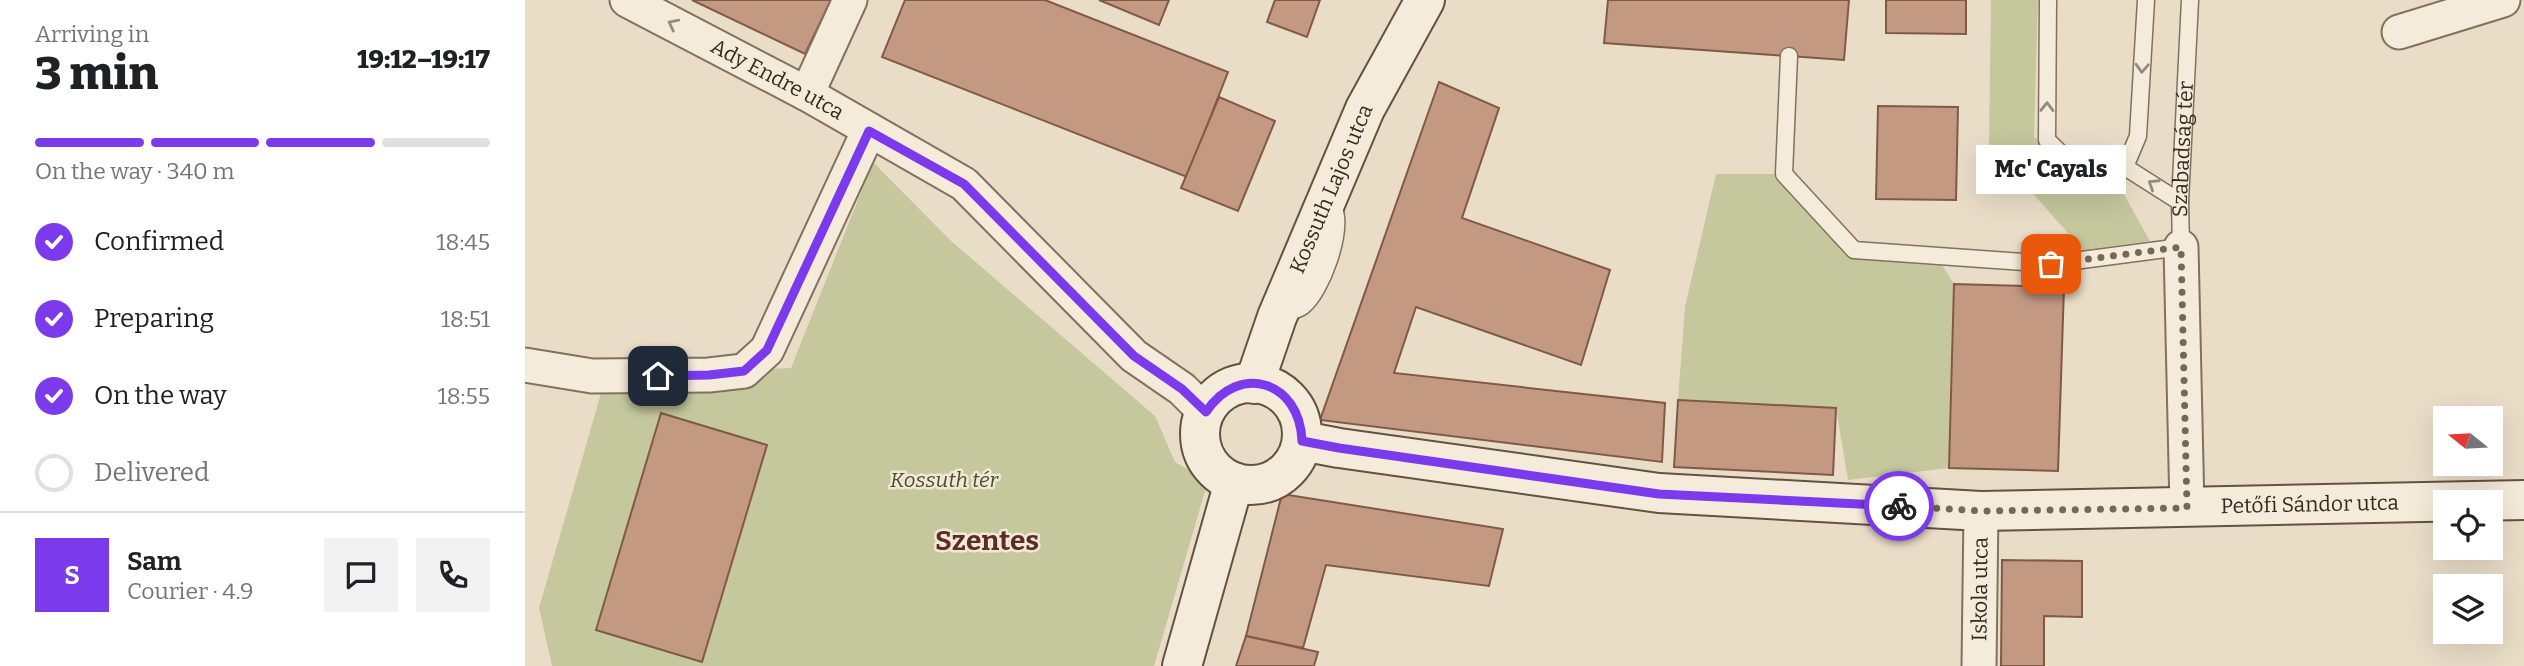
<!DOCTYPE html>
<meta charset="utf-8">
<style>
body{margin:0;font-family:Bitter,serif;background:#f2f2f2;color:#202124;height:100vh;display:flex;flex-direction:column;font-size:26px;white-space:nowrap}
*{box-sizing:border-box;margin:0}
p{font-size:23px;color:#757577}
.icon{flex:none;width:38px;height:38px;fill:none;stroke:currentColor;stroke-width:2;stroke-linecap:round;stroke-linejoin:round}
.map{position:relative;flex:1;overflow:hidden}
.drawer{display:flex;flex-direction:column;background:#fff;width:525px}
.drawer>*{flex:none}
.needle{width:46px;rotate:288deg}
.controls{position:absolute;left:1908px;top:406px;display:grid;gap:14px}
.controls a{display:grid;place-items:center;width:70px;height:70px;border-radius:0px;background:#fff;box-shadow:0 7px 28px #0002;font-size:35px}
.pin{position:absolute;display:grid;place-items:center;width:60px;height:60px;color:#fff;margin:-30px;border-radius:14px;box-shadow:0 4px 10px #0006}
.courier{position:absolute;display:grid;place-items:center;width:70px;height:70px;margin:-35px;border:5px solid #7c3aed;border-radius:50%;background:#fff;color:#222;box-shadow:0 2px 9px #0007}
.bubble{position:absolute;height:49px;border-radius:0px;background:#fff;box-shadow:0 7px 28px #0002;font-size:23px;font-weight:800;line-height:49px;text-align:center}
.headline em{font-style:normal;font-weight:800}
.headline div{display:flex;flex-direction:column-reverse}
.headline{display:flex;align-items:center;justify-content:space-between;height:119px;padding:0 35px}
h1{font-size:46px;font-weight:800;line-height:52px}
.bar{display:grid;grid-template-columns:repeat(4,1fr);gap:10px 7px;align-content:center;height:84px;padding:0 35px}
.bar i{height:9px;border-radius:5px;background:#e0e0e0}
.bar .on{background:#7c3aed}
.bar p{grid-column:span 4}
.line{display:flex;align-items:center;gap:18px;padding:0 35px;border-top:2px solid #e0e0e0}
.line div{flex:1}
.round{display:grid;place-items:center;flex:none;width:74px;height:74px;border-radius:0px;background:#f2f2f2}
ol{padding:0 35px;list-style:none}
li{display:flex;align-items:center;gap:21px;height:77px}
li p{margin-inline-start:auto}
li .icon{padding:7px;border-radius:50%;background:#7c3aed;color:#fff;stroke-width:4}
li:last-child{color:#757577}
li i{width:38px;height:38px;border:4px solid #e0e0e0;border-radius:50%}
main{display:flex;flex:1;min-height:0}
.map>svg:first-child{display:block}
</style>
<main>
<section class="drawer">
<div class="headline"><div><h1>3 min</h1><p>Arriving in</p></div><em>19:12–19:17</em></div>
<div class="bar"><i class="on"></i><i class="on"></i><i class="on"></i><i></i><p>On the way · 340 m</p></div>
<ol>
<li><svg class="icon" aria-label="check" viewBox="0 0 24 24"><path d="M5 12l5 5 9-10"/></svg>Confirmed<p>18:45</p></li>
<li><svg class="icon" aria-label="check" viewBox="0 0 24 24"><path d="M5 12l5 5 9-10"/></svg>Preparing<p>18:51</p></li>
<li><svg class="icon" aria-label="check" viewBox="0 0 24 24"><path d="M5 12l5 5 9-10"/></svg>On the way<p>18:55</p></li>
<li><i></i>Delivered</li>
</ol>
<div class="line" style="height:126px"><b class="round" style="background:#7c3aed;color:#fff">S</b><div><b>Sam</b><p>Courier · 4.9</p></div><a class="round"><svg class="icon" aria-label="chat" viewBox="0 0 24 24"><path d="M4 5h16v11H9l-5 4z"/></svg></a><a class="round"><svg class="icon" aria-label="phone" viewBox="0 0 24 24"><path d="M5 4h4l2 5-3 2q2 4 5 5l2-3 5 2v4C11 20 4 13 5 4z"/></svg></a></div>
</section>
<div class="map">
<svg width="1999" height="666" viewBox="0 0 1999 666">
<rect width="100%" height="100%" fill="#eaddc8"/>
<g fill="#c5c79d">
<polygon points="1466,0 1513,0 1509,137 1567,184 1592,182 1625,241 1558,250 1464,144"/>
<polygon points="348,162 425,240 630,416 650,462 683,481 629,666 27,666 14,608 81,376 266,368"/>
<polygon points="1191,174 1259,174 1329,250 1411,256 1429,284 1424,468 1323,480 1311,408 1153,400 1160,307"/>
</g>
<g fill="#c39982" stroke="#805a47" stroke-width="2">
<polygon points="167,0 306,0 280,54"/>
<polygon points="380,0 520,0 703,72 662,177 357,57"/>
<polygon points="574,0 644,0 634,25"/>
<polygon points="750,0 795,0 782,37 742,22"/>
<polygon points="1083,0 1324,0 1319,60 1079,43"/>
<polygon points="1361,0 1441,0 1441,34 1361,33"/>
<polygon points="914,82 974,108 937,218 1085,270 1056,365 891,307 869,373 1140,403 1137,462 795,420"/>
<polygon points="694,97 750,121 713,211 656,188"/>
<polygon points="1353,106 1433,107 1431,200 1351,199"/>
<polygon points="1429,284 1539,287 1533,471 1424,468"/>
<polygon points="1153,400 1311,408 1308,475 1149,467"/>
<polygon points="136,413 242,445 177,662 71,630"/>
<polygon points="757,494 978,529 964,586 801,565 778,648 721,636"/>
<polygon points="1477,560 1557,561 1557,617 1519,616 1519,666 1476,666"/>
<polygon points="721,636 793,652 789,666 711,666"/>
</g>
<g fill="none" stroke-linecap="round" stroke-linejoin="round">
<g stroke="#83705f" stroke-width="19">
<g id="lane">
<path d="M1523,0L1522,140C1543,161 1552,170 1581,177L1600,167L1613,136L1621,0"/>
<path id="s1" d="M1264,56L1259,174L1329,250L1526,264L1656,247L1655,202L1665,0"/>
<polyline points="1600,167 1655,202"/>
<path d="M757,314C763,312 773,310 778,306C797,290 818,232 809,208"/>
</g>
</g>
<g stroke="#83705f" stroke-width="37">
<g id="street">
<path id="s2" d="M102,0L282,94L439,184L609,356L657,389L681,413"/>
<polyline points="1874,32 1978,0"/>
<polyline points="282,94 325,0"/>
<polyline points="1656,247 1662,508"/>
<polyline points="0,365 67,376 184,375 219,371 242,350 344,130"/>
<path id="s3" d="M1454,666L1456,511"/>
</g>
</g>
<g stroke="#655142" stroke-width="42">
<g id="secondary">
<circle cx="726" cy="434" r="51"/>
<path id="s4" d="M729,384L752,317L840,109L900,0"/>
<path id="s5" d="M777,441L814,448L1134,493L1456,511L1999,500"/>
<polyline points="657,666 709,482"/>
</g>
</g>
<use href="#lane" stroke="#f5ebda" stroke-width="16"/>
<use href="#street" stroke="#f5ebda" stroke-width="33"/>
<use href="#secondary" stroke="#f5ebda" stroke-width="38"/>
</g>
<defs><path id="oneway-chevron" d="M-2-3.5L2.5 0L-2 3.5" fill="none" stroke-width="1.6" stroke-linecap="round" stroke-linejoin="round" transform="scale(1.75)"/></defs>
<g stroke="#958a7e">
<use href="#oneway-chevron" transform="translate(148 24) rotate(-153)"/>
<use href="#oneway-chevron" transform="translate(1617 68) rotate(93)"/>
<use href="#oneway-chevron" transform="translate(1522 107) rotate(-89)"/>
<use href="#oneway-chevron" transform="translate(1628 184) rotate(-147)"/>
</g>
<g fill="none" stroke-linecap="round" stroke-linejoin="round">
<polyline stroke="#74685b" stroke-width="7" stroke-dasharray="0 12.6" points="1374,506 1456,511 1662,508 1656,247 1526,264"/>
<path stroke="#7c3aed" stroke-width="9" d="M133,376L184,375L219,371L242,350L344,131L439,184L609,356L657,389L681,412C714,362 775,381 777,441L814,448L1134,494L1374,506"/>
</g>
<g text-anchor="middle" dominant-baseline="central" stroke-width="5" stroke-linejoin="round" paint-order="stroke">
<g font-size="21" fill="#352921" stroke="#f2e8d6">
<text stroke="none"><textPath href="#s2" startOffset="170">Ady Endre utca</textPath></text>
<text stroke="none"><textPath href="#s1" startOffset="648">Szabadság tér</textPath></text>
<text stroke="none"><textPath href="#s4" startOffset="210">Kossuth Lajos utca</textPath></text>
<text stroke="none"><textPath href="#s5" startOffset="1012">Petőfi Sándor utca</textPath></text>
<text stroke="none"><textPath href="#s3" startOffset="77">Iskola utca</textPath></text>
</g>
<g font-size="21" font-style="italic" fill="#49502a" stroke="#f2e8d6">
<text x="419" y="480">Kossuth tér</text>
</g>
<g font-size="28" font-weight="bold" fill="#5d2d25" stroke="#f2e8d6">
<text x="462" y="540">Szentes</text>
</g>
</g>
</svg>
<div class="controls">
<a><svg class="needle" viewBox="-14 -14 28 28"><path d="M0-13l5 13h-10z" fill="#e53935"/><path d="M0 13l5-13h-10z" fill="#757577"/></svg></a>
<a><svg class="icon" aria-label="locate" viewBox="0 0 24 24"><circle cx="12" cy="12" r="6"/><path d="M12 2v4M12 18v4M2 12h4M18 12h4"/></svg></a>
<a><svg class="icon" aria-label="layers" viewBox="0 0 24 24"><path d="M12 4l9 5-9 5-9-5zM3 14l9 5 9-5"/></svg></a>
</div>
<div class="pin" style="left:1526px;top:264px;background:#ea580c"><svg class="icon" aria-label="bag" viewBox="0 0 24 24"><path d="M5 8h14l-1 12H6zM9 8a3 3 0 0 1 6 0"/></svg></div>
<div class="pin" style="left:133px;top:376px;background:#1f2937"><svg class="icon" aria-label="home" viewBox="0 0 24 24"><path d="M3 11l9-7 9 7M6 9v11h12V9"/></svg></div>
<div class="courier" style="left:1374px;top:506px"><svg class="icon" aria-label="bike" viewBox="0 0 24 24"><circle cx="6" cy="16" r="4"/><circle cx="18" cy="16" r="4"/><path d="M6 16l4-8h5l3 8M10 8l3 8H6M13 5h3"/></svg></div>
<div class="bubble" style="left:1451px;top:145px;width:150px">Mc' Cayals</div>
</div>
</main>
